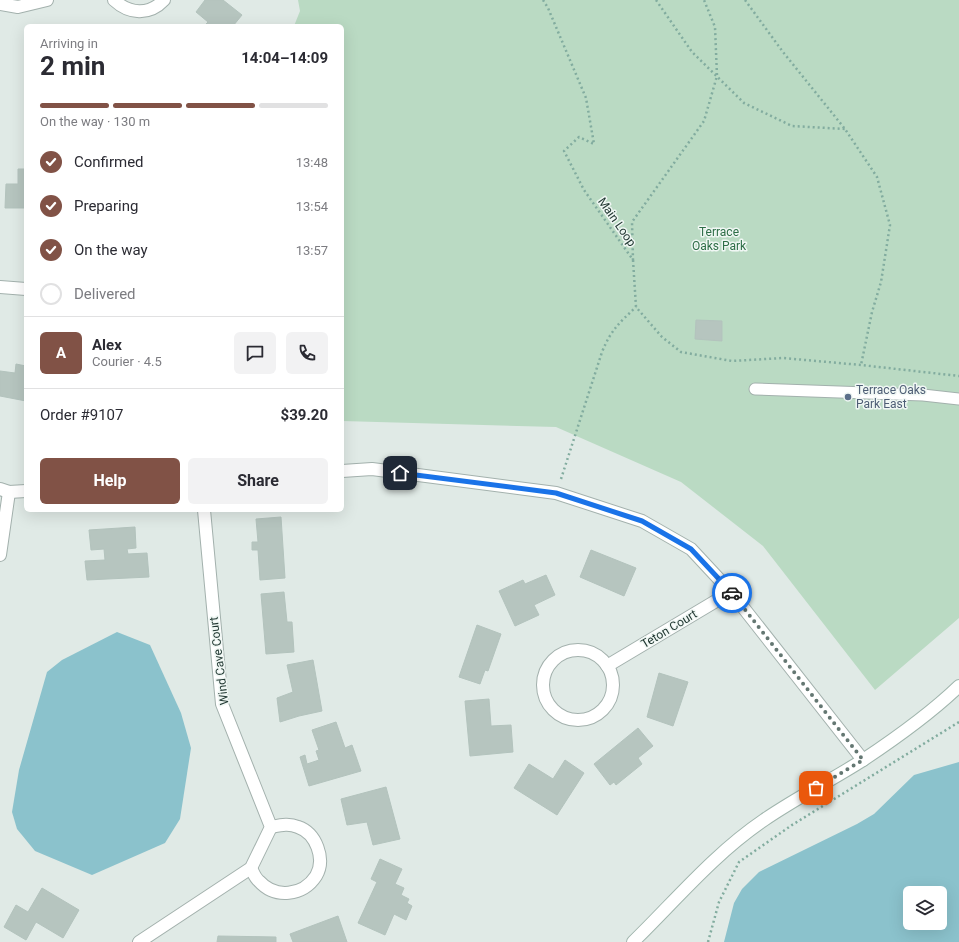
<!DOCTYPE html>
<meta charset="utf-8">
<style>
body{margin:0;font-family:Roboto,sans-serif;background:#f2f2f3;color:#2b2b33;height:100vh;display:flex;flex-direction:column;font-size:15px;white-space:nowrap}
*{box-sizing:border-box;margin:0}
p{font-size:13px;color:#7c7c81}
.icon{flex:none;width:22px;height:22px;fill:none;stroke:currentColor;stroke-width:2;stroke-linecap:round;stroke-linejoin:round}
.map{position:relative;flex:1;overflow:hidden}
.drawer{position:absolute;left:24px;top:24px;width:320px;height:488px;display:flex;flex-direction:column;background:#fff;border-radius:6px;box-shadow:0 4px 16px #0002}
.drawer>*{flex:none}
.fabs{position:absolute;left:903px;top:886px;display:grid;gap:8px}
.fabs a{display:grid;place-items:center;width:44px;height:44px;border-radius:6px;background:#fff;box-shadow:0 4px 16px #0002;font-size:20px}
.pin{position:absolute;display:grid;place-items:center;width:34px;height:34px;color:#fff;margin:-17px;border-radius:8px;box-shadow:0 2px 6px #0006}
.courier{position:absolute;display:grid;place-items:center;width:40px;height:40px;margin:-20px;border:3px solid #1a73e8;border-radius:50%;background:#fff;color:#222;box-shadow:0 1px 5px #0007}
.headline em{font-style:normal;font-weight:700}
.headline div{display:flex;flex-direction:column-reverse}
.headline{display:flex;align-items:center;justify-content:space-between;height:68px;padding:0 16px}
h1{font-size:26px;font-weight:700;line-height:30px}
.bar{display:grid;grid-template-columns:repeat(4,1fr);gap:6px 4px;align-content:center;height:48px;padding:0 16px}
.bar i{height:5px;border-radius:3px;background:#e1e1e2}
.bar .active{background:#815246}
.bar p{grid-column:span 4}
.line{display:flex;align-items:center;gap:10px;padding:0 16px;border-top:1px solid #e1e1e2}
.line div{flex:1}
.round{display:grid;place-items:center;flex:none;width:42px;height:42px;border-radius:6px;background:#f2f2f3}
ol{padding:0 16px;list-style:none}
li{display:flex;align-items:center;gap:12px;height:44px}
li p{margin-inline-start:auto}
li .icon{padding:4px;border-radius:50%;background:#815246;color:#fff;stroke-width:4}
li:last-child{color:#7c7c81}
li i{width:22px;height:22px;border:2px solid #e1e1e2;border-radius:50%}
.action{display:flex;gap:8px;margin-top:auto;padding:8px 16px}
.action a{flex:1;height:46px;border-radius:6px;background:#815246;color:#fff;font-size:16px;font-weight:700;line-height:46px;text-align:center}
.action a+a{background:#f2f2f3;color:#2b2b33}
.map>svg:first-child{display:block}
</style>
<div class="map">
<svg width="959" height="942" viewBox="0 0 959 942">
<rect width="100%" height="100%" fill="#e0eae6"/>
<polygon fill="#badac3" points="298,0 959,0 959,618 875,690 763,546 681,482 556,427 342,421 342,26 294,26 300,11"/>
<g fill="#8bc2cc" fill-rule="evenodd">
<polygon points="117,632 150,645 181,713 191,748 180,819 165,843 92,875 35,851 17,829 12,812 19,770 47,672 62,660"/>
<path d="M959,762V942H724L734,903L742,889L759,872L857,824L874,814L914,775ZM910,893H940V923H910Z"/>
</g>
<g fill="#b6c5bf" stroke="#b3c3bd">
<polygon points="205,0 223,0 242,15 233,26 204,26 208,22 196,12"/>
<polygon points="18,169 26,169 26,208 5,208 6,184 18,184"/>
<polygon points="696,320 722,321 722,341 695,339"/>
<polygon points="16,364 26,366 26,401 0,396 0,371 15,373"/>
<polygon points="281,517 285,578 260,580 258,550 252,550 252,542 258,542 256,519"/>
<polygon points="135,527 136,548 127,549 128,554 147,553 149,577 87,580 85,561 105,560 104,549 91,550 89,530"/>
<polygon points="591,550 636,568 624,596 580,577"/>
<polygon points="546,575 555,595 534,605 539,615 515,626 499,591 523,580 525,584"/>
<polygon points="284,592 287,622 292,622 294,652 266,654 261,594"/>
<polygon points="477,625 501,634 488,671 485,670 480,684 459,677"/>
<polygon points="313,660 322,711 299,716 280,722 277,698 293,692 287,665"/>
<polygon points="659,673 688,682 673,726 647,717"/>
<polygon points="489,699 491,726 511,725 513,752 470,756 465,701"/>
<polygon points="336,722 345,748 352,745 361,771 309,786 300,757 305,755 307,764 319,760 316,751 319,750 312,730"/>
<polygon points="638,728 653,746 638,758 642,764 616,785 614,782 610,785 594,764"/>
<polygon points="565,760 584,773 557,815 514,788 529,764 553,779"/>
<polygon points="386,787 400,839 373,845 367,822 347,825 341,799"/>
<polygon points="380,859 402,869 395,884 404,888 401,895 409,899 407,903 412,906 406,920 394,914 385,935 358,923 377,882 371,879"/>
<polygon points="42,888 79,910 63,938 36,922 26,940 4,927 16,905 28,912"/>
<polygon points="338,916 347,942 293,942 290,934"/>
<polygon points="218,936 276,937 276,942 217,942"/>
</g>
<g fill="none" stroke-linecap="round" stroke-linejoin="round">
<g stroke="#a3b1ad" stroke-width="13">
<polyline id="lane" points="755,389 923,395 959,399"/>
</g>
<g stroke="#a3b1ad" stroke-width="14">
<g id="street">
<path d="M114,0C129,14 149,16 164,0"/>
<polyline points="0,4 18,7 47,0"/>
<polyline points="0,287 26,289"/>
<polyline points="342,471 372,469 556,493 642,521 691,549 731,592 863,760"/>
<polyline points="0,489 9,492 26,491"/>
<polyline points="0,555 9,492"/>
<circle cx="578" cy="685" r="35"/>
<polyline points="607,666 731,592"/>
<path d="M251,868C253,872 255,878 259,881C275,899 303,896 316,876C326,859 316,833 298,827C289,823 281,825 271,827"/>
<polyline points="139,942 251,868 271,827 222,704 204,510"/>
</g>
</g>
<g stroke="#a0b5ad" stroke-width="14">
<path id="secondary" d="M633,942C676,900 714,854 764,820C796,798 830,781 863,760C896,738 930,714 959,686"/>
</g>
<g stroke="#82ac9f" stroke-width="2.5" stroke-dasharray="2 3" stroke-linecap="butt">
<polyline points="543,0 548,8 586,98 594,144 579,137 564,151 584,190 633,260 632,222 704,121 717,76 715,27 704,0"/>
<polyline points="656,0 692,52 744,103 792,126 845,129"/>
<polyline points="745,0 783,52 845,129 877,177 890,225 881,282 872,312 861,365"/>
<polyline points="633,260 636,307 662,337 681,352 732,361 783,358 861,365 959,376"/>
<path d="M561,479L602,352C611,330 619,323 636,307"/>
<polyline points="708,942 719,902 739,862 792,825 959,722"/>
</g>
<use href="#lane" stroke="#fff" stroke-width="11"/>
<use href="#street" stroke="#fff" stroke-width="12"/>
<use href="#secondary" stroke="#fff" stroke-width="12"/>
</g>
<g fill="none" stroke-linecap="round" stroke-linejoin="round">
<polyline stroke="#647772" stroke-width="4" stroke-dasharray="0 7.2" points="732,593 863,760 816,788"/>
<polyline stroke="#1a73e8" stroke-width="5" points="400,473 556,493 642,521 691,549 732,593"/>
</g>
<circle fill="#5c6f8a" stroke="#f0f7f4" stroke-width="1.5" cx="848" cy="397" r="4"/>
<g text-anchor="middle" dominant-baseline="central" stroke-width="3" stroke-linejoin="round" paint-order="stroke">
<g font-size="12" fill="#223933" stroke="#f0f7f4">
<text transform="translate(617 222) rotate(55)">Main Loop</text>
<text transform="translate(669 629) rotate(-31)">Teton Court</text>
<text transform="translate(219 661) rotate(-97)">Wind Cave Court</text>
</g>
<g font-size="12" fill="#2e6e47" stroke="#f0f7f4">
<text x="719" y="232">Terrace<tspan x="719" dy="14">Oaks Park</tspan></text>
</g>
<g font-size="12" fill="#4e5e75" stroke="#f0f7f4" text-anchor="start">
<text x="856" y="390">Terrace Oaks<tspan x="856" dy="14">Park East</tspan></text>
</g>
</g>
</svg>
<div class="fabs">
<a><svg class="icon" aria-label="layers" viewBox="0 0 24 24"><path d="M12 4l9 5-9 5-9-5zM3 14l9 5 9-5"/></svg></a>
</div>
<div class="pin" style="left:816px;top:788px;background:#ea580c"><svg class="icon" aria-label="bag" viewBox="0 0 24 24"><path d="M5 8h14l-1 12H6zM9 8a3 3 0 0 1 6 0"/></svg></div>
<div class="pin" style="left:400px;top:473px;background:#1f2937"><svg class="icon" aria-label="home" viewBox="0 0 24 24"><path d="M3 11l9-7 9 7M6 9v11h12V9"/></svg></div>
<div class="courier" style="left:732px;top:593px"><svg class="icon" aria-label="car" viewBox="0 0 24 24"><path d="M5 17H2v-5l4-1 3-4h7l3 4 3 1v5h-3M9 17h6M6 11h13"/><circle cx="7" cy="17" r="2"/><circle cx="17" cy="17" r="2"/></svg></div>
<section class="drawer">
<div class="headline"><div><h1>2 min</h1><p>Arriving in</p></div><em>14:04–14:09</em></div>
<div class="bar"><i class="active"></i><i class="active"></i><i class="active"></i><i></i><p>On the way · 130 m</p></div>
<ol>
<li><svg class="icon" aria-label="check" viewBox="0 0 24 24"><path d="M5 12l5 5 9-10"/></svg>Confirmed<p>13:48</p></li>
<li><svg class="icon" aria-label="check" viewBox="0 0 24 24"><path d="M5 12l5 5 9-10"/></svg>Preparing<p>13:54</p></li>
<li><svg class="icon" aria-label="check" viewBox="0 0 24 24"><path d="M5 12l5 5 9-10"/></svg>On the way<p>13:57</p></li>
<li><i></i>Delivered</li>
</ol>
<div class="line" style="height:72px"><b class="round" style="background:#815246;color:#fff">A</b><div><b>Alex</b><p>Courier · 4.5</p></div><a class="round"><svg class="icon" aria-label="chat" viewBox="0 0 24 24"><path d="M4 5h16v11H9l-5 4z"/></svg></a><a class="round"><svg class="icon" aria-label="phone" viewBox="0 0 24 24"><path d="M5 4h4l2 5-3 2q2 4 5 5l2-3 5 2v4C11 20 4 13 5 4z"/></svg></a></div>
<div class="line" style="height:52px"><div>Order #9107</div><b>$39.20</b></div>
<div class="action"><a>Help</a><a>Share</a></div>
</section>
</div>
